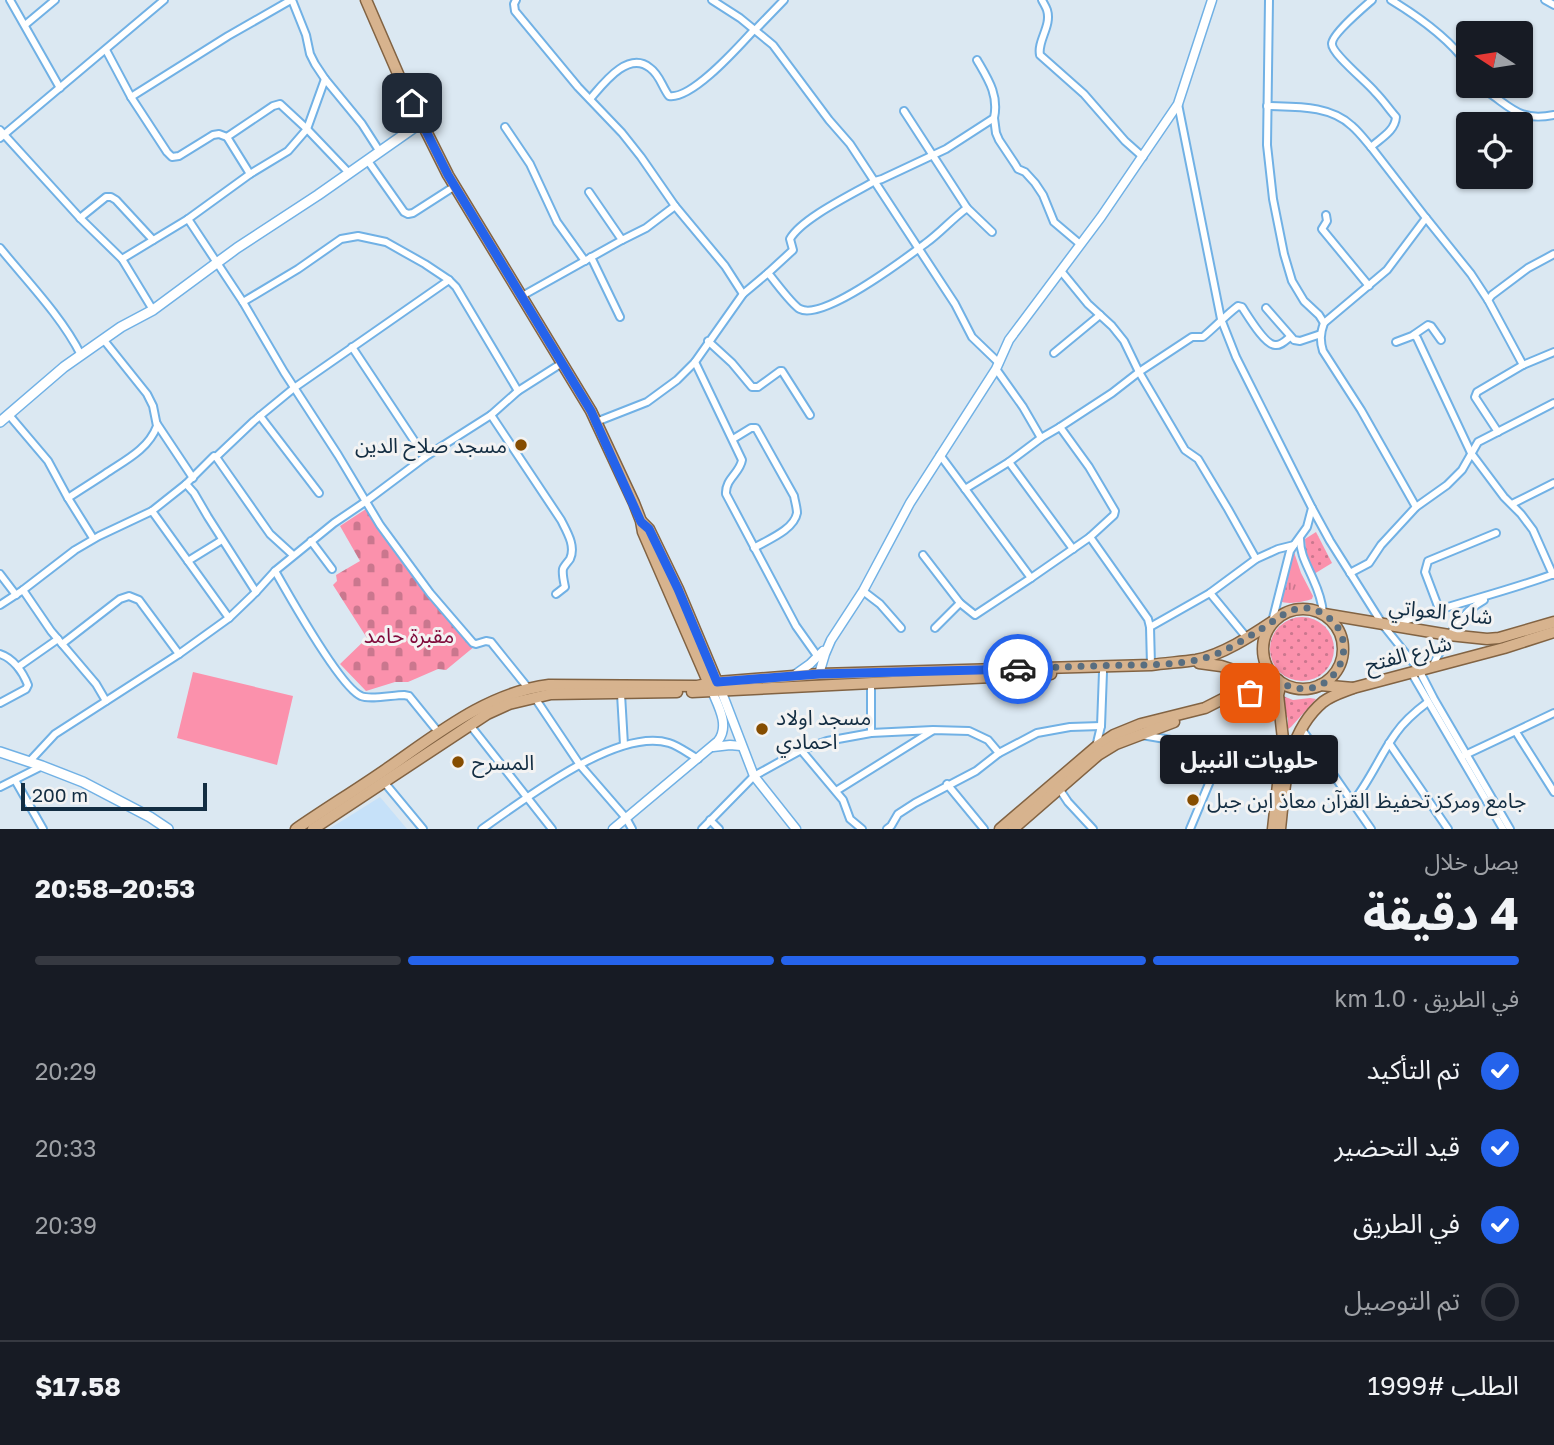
<!DOCTYPE html>
<html lang="ar">
<meta charset="utf-8">
<style>
body{margin:0;font-family:"Golos Text","Noto Sans Arabic",sans-serif;background:#242831;color:#f1f3f6;direction:rtl;height:100vh;display:flex;flex-direction:column;font-size:26px;white-space:nowrap}
*{box-sizing:border-box;margin:0}
p{font-size:23px;color:#9ea1a6}
.icon{flex:none;width:38px;height:38px;fill:none;stroke:currentColor;stroke-width:2;stroke-linecap:round;stroke-linejoin:round}
.map{position:relative;height:829px;overflow:hidden;direction:ltr}
.drawer{display:flex;flex-direction:column;background:#171b24;flex:1}
.drawer>*{flex:none}
.needle{width:46px;rotate:282deg}
.controls{position:absolute;left:1456px;top:21px;display:grid;gap:14px}
.controls a{display:grid;place-items:center;width:77px;height:77px;border-radius:7px;background:#171b24;box-shadow:0 2px 5px #0004;font-size:35px}
.scale{position:absolute;left:21px;bottom:18px;width:186px;box-sizing:border-box;padding-left:7px;border:4px solid #132d42;border-top:0;font-size:19px;line-height:24px;white-space:nowrap;color:#132d42;-webkit-text-stroke:5px #f3f3f3;paint-order:stroke}
.pin{position:absolute;display:grid;place-items:center;width:60px;height:60px;color:#fff;margin:-30px;border-radius:14px;box-shadow:0 4px 10px #0006}
.courier{position:absolute;display:grid;place-items:center;width:70px;height:70px;margin:-35px;border:5px solid #2563eb;border-radius:50%;background:#fff;color:#222;box-shadow:0 2px 9px #0007}
.bubble{position:absolute;height:49px;border-radius:7px;background:#171b24;box-shadow:0 2px 5px #0004;font-size:23px;font-weight:700;line-height:49px;text-align:center;direction:rtl}
.headline em{font-style:normal;font-weight:700}
.headline div{display:flex;flex-direction:column-reverse}
.headline{display:flex;align-items:center;justify-content:space-between;height:119px;padding:0 35px}
h1{font-size:46px;font-weight:700;line-height:52px}
.bar{display:grid;grid-template-columns:repeat(4,1fr);gap:10px 7px;align-content:center;height:84px;padding:0 35px}
.bar i{height:9px;border-radius:5px;background:#363941}
.bar .selected{background:#2563eb}
.bar p{grid-column:span 4}
.line{display:flex;align-items:center;gap:18px;padding:0 35px;border-top:2px solid #363941}
.line div{flex:1}
ol{padding:0 35px;list-style:none}
li{display:flex;align-items:center;gap:21px;height:77px}
li p{margin-inline-start:auto}
li .icon{padding:7px;border-radius:50%;background:#2563eb;color:#fff;stroke-width:4}
li:last-child{color:#9ea1a6}
li i{width:38px;height:38px;border:4px solid #363941;border-radius:50%}
.map>svg:first-child{display:block}
</style>
<div class="map">
<svg width="1554" height="829" viewBox="0 0 1554 829">
<defs>
<pattern id="grass-tufts" width="24" height="20" patternUnits="userSpaceOnUse" patternTransform="scale(1.75)"><rect width="24" height="20" fill="#fb91ac"/><path d="M3 7l-1-3M5 7V3M7 7l1-3M15 17l-1-3M17 17v-4M19 17l1-3" fill="none" stroke="#ca778e"/></pattern>
<pattern id="cemetery-stones" width="16" height="16" patternUnits="userSpaceOnUse" patternTransform="scale(1.75)"><rect width="16" height="16" fill="#fb91ac"/><path d="M2 7V4a2 2 0 0 1 4 0v3zM10 15v-3a2 2 0 0 1 4 0v3z" fill="#ca778e"/></pattern>
<pattern id="garden-dots" width="8" height="8" patternUnits="userSpaceOnUse" patternTransform="scale(1.75)"><rect width="8" height="8" fill="#fb91ac"/><path d="M2 2h.1M6 6h.1" fill="none" stroke="#ca778e" stroke-width="1.8" stroke-linecap="round"/></pattern>
</defs>
<rect width="100%" height="100%" fill="#dbe8f2"/>
<polygon fill="#c6e1f9" points="380,797 407,829 329,829"/>
<path fill="url(#grass-tufts)" d="M1293,549L1301,573L1313,596L1312,599C1303,602 1287,605 1280,601L1287,583Z"/>
<polygon fill="url(#cemetery-stones)" points="369,507 427,591 475,646 446,670 438,669 408,682 395,682 366,691 340,664 367,638 333,585 337,581 336,575 360,561 340,526"/>
<polygon fill="#fb91ac" points="193,672 293,696 277,765 177,738"/>
<g fill="url(#garden-dots)">
<polygon points="1316,532 1332,563 1314,574 1306,553 1305,539"/>
<circle cx="1302" cy="649" r="32"/>
<polygon points="1283,696 1293,700 1310,698 1316,699 1291,727 1288,729 1288,719 1281,700 1281,698"/>
</g>
<g fill="none" stroke-linecap="round" stroke-linejoin="round">
<g stroke="#71b1e5" stroke-width="10">
<g id="minor">
<polyline points="10,0 60,88"/>
<polyline points="292,0 306,35 310,54 315,64 325,79 362,124 380,152"/>
<polyline points="516,0 514,4 515,11 578,87 622,133 641,157 675,206 725,266 743,294"/>
<polyline points="712,0 740,18 773,45 829,120 850,144 955,304 972,337 999,363"/>
<path d="M1042,0C1044,4 1046,7 1047,10C1052,26 1037,41 1040,55L1084,94L1125,141L1143,157"/>
<polyline points="1269,0 1267,145 1273,199 1284,254 1292,281 1304,301 1319,315 1324,323"/>
<path d="M1372,0C1364,7 1331,35 1332,44C1332,54 1367,82 1375,92C1383,100 1389,109 1396,117C1395,131 1381,138 1371,147L1426,218L1387,270L1324,323C1320,334 1320,341 1323,351L1361,410L1416,507"/>
<path d="M1391,0C1419,17 1449,38 1468,65"/>
<polyline points="1545,0 1554,5"/>
<polyline points="25,25 55,0"/>
<polyline points="755,30 784,0"/>
<polyline points="106,50 131,97 167,152 172,157 179,156 213,135 219,134 227,137 250,174"/>
<path d="M1481,86L1483,89C1511,106 1517,122 1554,115"/>
<polyline points="131,97 228,36 291,0"/>
<path d="M590,99C603,84 628,50 650,68C660,75 662,87 669,96C692,100 739,46 754,30"/>
<path d="M1267,106C1296,107 1330,105 1352,126C1359,132 1365,140 1371,147"/>
<polyline points="904,111 967,208"/>
<polyline points="994,118 996,133 999,140 1015,164 1018,169 1025,172 1035,183 1043,195 1054,222 1080,244"/>
<polyline points="505,127 530,164 557,222 585,261"/>
<polyline points="0,130 80,218 122,259 153,310"/>
<polyline points="227,137 273,106 280,104 307,129 349,173"/>
<polyline points="0,138 164,0"/>
<polyline points="368,161 404,212 408,214 413,213 455,186"/>
<polyline points="1326,215 1327,221 1322,229 1369,286"/>
<polyline points="80,218 106,197 111,197 116,200 153,240"/>
<polyline points="1426,218 1471,274 1488,300 1523,365"/>
<polyline points="188,219 243,302 284,372 338,455 380,525 430,593 473,643 476,644 486,641 491,642 528,688"/>
<polyline points="622,240 646,228 675,206"/>
<path d="M0,248C27,281 62,317 81,355"/>
<polyline points="591,257 620,317"/>
<polyline points="122,259 188,219 250,174 288,151 307,129 325,79"/>
<polyline points="1061,271 1088,304 1112,326 1124,341 1139,372 1185,450 1198,459 1228,509 1256,559"/>
<path d="M768,273L793,250L790,239C802,218 853,194 875,181L882,179L946,149L994,118C999,95 988,79 977,60"/>
<polyline points="449,280 456,287 518,391"/>
<polyline points="522,296 622,240 589,192"/>
<polyline points="1488,300 1492,295 1528,268 1554,254"/>
<polyline points="1266,308 1294,340 1300,341 1321,334"/>
<polyline points="1414,335 1417,338 1471,453 1504,497 1521,514 1533,530 1553,575"/>
<polyline points="708,341 732,363 752,387 758,387 780,371 782,371 810,415"/>
<polyline points="1396,342 1412,336 1428,325 1431,326 1441,340"/>
<polyline points="352,347 425,457"/>
<polyline points="1054,353 1100,315"/>
<path d="M695,362L742,460C740,473 725,479 726,494L796,626L818,657"/>
<polyline points="996,369 1023,407 1041,438"/>
<polyline points="9,415 48,461 68,498 93,538"/>
<path d="M491,415L561,520C567,532 576,546 570,559C568,562 564,566 563,569C562,574 564,582 565,587L556,594"/>
<polyline points="260,416 319,493"/>
<path d="M596,422L647,402L677,380L695,362L743,294L768,273C775,281 792,305 800,309C823,321 906,258 926,243C940,233 952,219 967,208L992,232"/>
<polyline points="157,424 193,478"/>
<path d="M1060,427L1112,393L1139,372L1192,337H1203C1215,327 1225,316 1238,306L1242,307C1248,316 1265,345 1275,345C1281,346 1286,340 1290,337"/>
<polyline points="1498,432 1475,397 1477,392 1523,365 1554,352"/>
<path d="M733,439L751,428H756L794,496C795,502 797,508 797,513C794,530 767,540 754,548"/>
<polyline points="940,455 1031,578 1090,537 1148,619 1150,627 1151,665"/>
<polyline points="216,457 270,534 293,555"/>
<polyline points="186,484 194,493 208,517 256,592"/>
<polyline points="965,489 1009,462"/>
<path d="M68,498C80,490 93,482 105,474C124,461 148,450 157,426L153,406L147,394L103,339"/>
<polyline points="1512,504 1554,483"/>
<polyline points="1312,508 1330,541 1383,625 1419,670 1434,699 1510,829"/>
<polyline points="152,511 229,618"/>
<path d="M1300,539C1300,554 1307,565 1313,579C1318,590 1322,601 1323,613"/>
<polyline points="311,541 332,569"/>
<polyline points="1073,549 1009,462 1041,438 1060,427 1089,467 1115,511 1114,515 1090,537"/>
<polyline points="923,555 960,603 975,615 1031,578"/>
<polyline points="188,561 222,540"/>
<path d="M275,571C288,594 341,688 361,696C370,700 393,695 404,695L409,696L439,733"/>
<polyline points="1350,573 1369,563 1381,545 1416,507 1447,485 1462,470 1478,442 1554,403"/>
<polyline points="0,574 16,595"/>
<polyline points="23,590 51,631 96,684 106,701"/>
<polyline points="863,591 880,604 901,628"/>
<polyline points="1210,593 1247,638"/>
<polyline points="0,605 23,590 75,550 99,536 152,511 186,484 214,456 216,457 254,421 294,388 449,280 425,264 386,242 358,236 341,239 298,269 243,302"/>
<polyline points="1439,609 1425,572 1428,561 1496,533"/>
<polyline points="1272,622 1290,551 1294,545"/>
<path d="M1396,624C1448,605 1502,593 1554,574"/>
<polyline points="1150,627 1210,593 1256,559 1278,549 1294,545 1307,527 1312,508 1236,357 1221,319 1178,104"/>
<polyline points="935,628 960,603"/>
<polyline points="62,644 120,599 129,596 139,600 179,654"/>
<path d="M0,654C13,658 23,672 28,685L26,689L0,703"/>
<polyline points="18,667 58,639"/>
<path d="M1432,667C1445,642 1458,614 1484,600"/>
<polyline points="1411,672 1503,829"/>
<polyline points="871,683 871,733"/>
<polyline points="621,694 624,745"/>
<polyline points="535,698 580,765 626,818 632,829"/>
<polyline points="470,725 552,829"/>
<polyline points="1301,728 1371,829"/>
<polyline points="1516,732 1554,792"/>
<polyline points="1142,735 1281,759"/>
<polyline points="1389,743 1448,829"/>
<polyline points="1096,747 1101,726 1103,672"/>
<polyline points="801,750 843,800 850,819 862,829"/>
<polyline points="1465,755 1554,713"/>
<polyline points="29,762 55,734 179,654 229,618 256,592 275,571 334,523 365,502 425,457 491,415 518,391 562,363"/>
<polyline points="15,780 43,829"/>
<polyline points="384,782 423,829"/>
<polyline points="947,784 984,829"/>
<polyline points="0,787 42,766"/>
<polyline points="1060,790 1068,802 1093,829"/>
<polyline points="836,791 932,731"/>
<path d="M1352,803C1370,781 1380,755 1396,733C1405,720 1416,711 1428,702"/>
<polyline points="710,820 719,829"/>
<path d="M482,829C524,800 617,727 669,743C679,746 689,754 698,759"/>
<polyline points="702,829 754,776 801,750 827,741 871,733 933,730 969,731 988,740 999,753"/>
<polyline points="887,829 891,826 898,814 915,803 976,771 999,753 1037,733 1070,727 1101,726"/>
<polyline points="1190,829 1223,750"/>
</g>
</g>
<g stroke="#71b1e5" stroke-width="11">
<g id="tertiary">
<polyline points="819,674 825,654 831,640 863,591 910,503 996,369 1009,340 1101,217 1178,104 1212,0"/>
<polyline points="793,676 810,664 823,651"/>
<polyline points="719,685 754,776 796,829"/>
<polyline points="713,747 730,745 741,746"/>
<path d="M613,829L718,741C731,724 716,703 710,686"/>
</g>
</g>
<g stroke="#71b1e5" stroke-width="12">
<g id="secondary">
<polyline points="0,422 64,367 121,327 153,310 237,248 318,195 422,122"/>
<polyline points="0,752 42,766 83,782 150,817 168,829"/>
</g>
</g>
<g stroke="#826343" stroke-width="13">
<g id="primary">
<polyline points="366,0 402,83 448,175 591,411 634,503 641,521 643,532 709,684"/>
<polyline points="642,522 649,529 678,589 717,682"/>
<circle cx="1303" cy="649" r="40"/>
<polyline points="1324,614 1449,635 1487,639 1499,638 1554,622"/>
<polyline points="1199,663 1221,666 1261,679 1278,680"/>
<polyline points="1320,685 1353,688"/>
<polyline points="692,692 1051,674"/>
<polyline points="1237,698 1275,683"/>
<path d="M296,829C325,809 356,790 385,770C436,735 486,693 549,685L697,686L717,682L819,674L1151,665C1166,663 1182,662 1196,660C1222,655 1251,636 1272,622"/>
<polyline points="313,829 487,714 509,704 551,694 677,692"/>
<polyline points="1000,829 1096,747 1114,735 1141,724 1205,708 1262,679"/>
<polyline points="1013,829 1098,755 1116,744 1174,722"/>
<polyline points="1273,829 1283,739 1278,695 1281,683"/>
<path d="M1280,829C1285,784 1286,733 1323,702C1332,695 1343,692 1353,688L1504,648L1554,632"/>
</g>
</g>
<use href="#minor" stroke="#fff" stroke-width="6"/>
<use href="#tertiary" stroke="#fff" stroke-width="8"/>
<use href="#secondary" stroke="#fff" stroke-width="9"/>
<use href="#primary" stroke="#d7b38e" stroke-width="10"/>
</g>
<g fill="none" stroke-linecap="round" stroke-linejoin="round">
<path stroke="#596e80" stroke-width="7" stroke-dasharray="0 12.6" d="M1018,669C1054,667 1090,666 1125,665C1151,665 1180,665 1205,658C1225,652 1245,639 1263,628C1283,615 1300,598 1325,615C1368,643 1330,710 1280,682L1250,693"/>
<polyline stroke="#2563eb" stroke-width="9" points="412,103 448,175 591,411 641,522 649,529 678,589 717,682 819,674 1018,669"/>
</g>
<g fill="#864d00" stroke="#f3f3f3" stroke-width="2.5">
<circle cx="521" cy="445" r="7"/>
<circle cx="762" cy="729" r="7"/>
<circle cx="458" cy="762" r="7"/>
<circle cx="1193" cy="800" r="7"/>
</g>
<g text-anchor="middle" dominant-baseline="central" stroke-width="6" stroke-linejoin="round" paint-order="stroke">
<g font-size="21" fill="#132d42" stroke="#f3f3f3" text-anchor="start">
<text x="507" y="445" text-anchor="end">مسجد صلاح الدين</text>
<text x="776" y="717">مسجد اولاد<tspan x="776" dy="24">احمادي</tspan></text>
<text x="472" y="762">المسرح</text>
<text x="1207" y="800">جامع ومركز تحفيظ القرآن معاذ ابن جبل</text>
</g>
<g font-size="21" fill="#132d42" stroke="#f3f3f3">
<text transform="translate(1441 611) rotate(6)">شارع العواتي</text>
<text transform="translate(1408 653) rotate(-15)">شارع الفتح</text>
</g>
<g font-size="21" fill="#7f0b3b" stroke="#f3f3f3">
<text x="409" y="635">مقبرة حامد</text>
</g>
</g>
</svg>
<div class="controls">
<a><svg class="needle" viewBox="-14 -14 28 28"><path d="M0-13l5 13h-10z" fill="#e53935"/><path d="M0 13l5-13h-10z" fill="#9ea1a6"/></svg></a>
<a><svg class="icon" aria-label="locate" viewBox="0 0 24 24"><circle cx="12" cy="12" r="6"/><path d="M12 2v4M12 18v4M2 12h4M18 12h4"/></svg></a>
</div>
<div class="scale">200 m</div>
<div class="pin" style="left:1250px;top:693px;background:#ea580c"><svg class="icon" aria-label="bag" viewBox="0 0 24 24"><path d="M5 8h14l-1 12H6zM9 8a3 3 0 0 1 6 0"/></svg></div>
<div class="pin" style="left:412px;top:103px;background:#1f2937"><svg class="icon" aria-label="home" viewBox="0 0 24 24"><path d="M3 11l9-7 9 7M6 9v11h12V9"/></svg></div>
<div class="courier" style="left:1018px;top:669px"><svg class="icon" aria-label="car" viewBox="0 0 24 24"><path d="M5 17H2v-5l4-1 3-4h7l3 4 3 1v5h-3M9 17h6M6 11h13"/><circle cx="7" cy="17" r="2"/><circle cx="17" cy="17" r="2"/></svg></div>
<div class="bubble" style="left:1160px;top:735px;width:178px">حلويات النبيل</div>
</div>
<section class="drawer">
<div class="headline"><div><h1>4 دقيقة</h1><p>يصل خلال</p></div><em>20:53–20:58</em></div>
<div class="bar"><i class="selected"></i><i class="selected"></i><i class="selected"></i><i></i><p>في الطريق · 1.0 km</p></div>
<ol>
<li><svg class="icon" aria-label="check" viewBox="0 0 24 24"><path d="M5 12l5 5 9-10"/></svg>تم التأكيد<p>20:29</p></li>
<li><svg class="icon" aria-label="check" viewBox="0 0 24 24"><path d="M5 12l5 5 9-10"/></svg>قيد التحضير<p>20:33</p></li>
<li><svg class="icon" aria-label="check" viewBox="0 0 24 24"><path d="M5 12l5 5 9-10"/></svg>في الطريق<p>20:39</p></li>
<li><i></i>تم التوصيل</li>
</ol>
<div class="line" style="height:91px"><div>الطلب #1999</div><b>$17.58</b></div>
</section>
